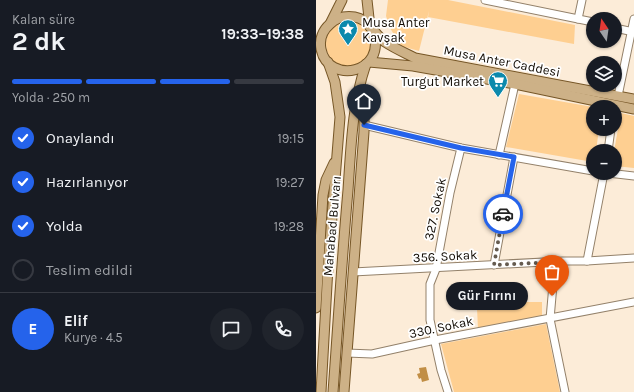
<!DOCTYPE html>
<html lang="tr">
<meta charset="utf-8">
<style>
body{margin:0;font-family:Karla,sans-serif;background:#20242c;color:#f1f3f6;height:100vh;display:flex;flex-direction:column;font-size:15px;white-space:nowrap}
*{box-sizing:border-box;margin:0}
p{font-size:13px;color:#9ea1a6}
.icon{flex:none;width:22px;height:22px;fill:none;stroke:currentColor;stroke-width:2;stroke-linecap:round;stroke-linejoin:round}
.map{position:relative;flex:1;overflow:hidden}
.sheet{display:flex;flex-direction:column;background:#171b24;width:316px}
.sheet>*{flex:none}
.needle{width:26px;rotate:347deg}
.tools{position:absolute;left:270px;top:12px;display:grid;gap:8px}
.tools a{display:grid;place-items:center;width:36px;height:36px;border-radius:50%;background:#171b24;box-shadow:0 1px 3px #0004;font-size:20px}
.pin{position:absolute;display:grid;place-items:center;width:34px;height:34px;color:#fff;margin:-41px -17px;border-radius:50% 50% 50% 0;rotate:-45deg;box-shadow:0 0 4px #0007}
.pin .icon{rotate:45deg}
.courier{position:absolute;display:grid;place-items:center;width:40px;height:40px;margin:-20px;border:3px solid #2563eb;border-radius:50%;background:#fff;color:#222;box-shadow:0 1px 5px #0007}
.bubble{position:absolute;height:28px;border-radius:14px;background:#171b24;box-shadow:0 1px 3px #0004;font-size:13px;font-weight:700;line-height:28px;text-align:center}
.overview em{font-style:normal;font-weight:700}
.overview div{display:flex;flex-direction:column-reverse}
.overview{display:flex;align-items:center;justify-content:space-between;height:68px;padding:0 12px}
h1{font-size:26px;font-weight:700;line-height:30px}
.bar{display:grid;grid-template-columns:repeat(4,1fr);gap:6px 4px;align-content:center;height:48px;padding:0 12px}
.bar i{height:5px;border-radius:3px;background:#363941}
.bar .on{background:#2563eb}
.bar p{grid-column:span 4}
.line{display:flex;align-items:center;gap:10px;padding:0 12px;border-top:1px solid #363941}
.line div{flex:1}
.round{display:grid;place-items:center;flex:none;width:42px;height:42px;border-radius:21px;background:#20242c}
ol{padding:0 12px;list-style:none}
li{display:flex;align-items:center;gap:12px;height:44px}
li p{margin-inline-start:auto}
li .icon{padding:4px;border-radius:50%;background:#2563eb;color:#fff;stroke-width:4}
li:last-child{color:#9ea1a6}
li i{width:22px;height:22px;border:2px solid #363941;border-radius:50%}
main{display:flex;flex:1;min-height:0}
.map>svg:first-child{display:block}
</style>
<main>
<section class="sheet">
<div class="overview"><div><h1>2 dk</h1><p>Kalan süre</p></div><em>19:33–19:38</em></div>
<div class="bar"><i class="on"></i><i class="on"></i><i class="on"></i><i></i><p>Yolda · 250 m</p></div>
<ol>
<li><svg class="icon" aria-label="check" viewBox="0 0 24 24"><path d="M5 12l5 5 9-10"/></svg>Onaylandı<p>19:15</p></li>
<li><svg class="icon" aria-label="check" viewBox="0 0 24 24"><path d="M5 12l5 5 9-10"/></svg>Hazırlanıyor<p>19:27</p></li>
<li><svg class="icon" aria-label="check" viewBox="0 0 24 24"><path d="M5 12l5 5 9-10"/></svg>Yolda<p>19:28</p></li>
<li><i></i>Teslim edildi</li>
</ol>
<div class="line" style="height:72px"><b class="round" style="background:#2563eb;color:#fff">E</b><div><b>Elif</b><p>Kurye · 4.5</p></div><a class="round"><svg class="icon" aria-label="chat" viewBox="0 0 24 24"><path d="M4 5h16v11H9l-5 4z"/></svg></a><a class="round"><svg class="icon" aria-label="phone" viewBox="0 0 24 24"><path d="M5 4h4l2 5-3 2q2 4 5 5l2-3 5 2v4C11 20 4 13 5 4z"/></svg></a></div>
</section>
<div class="map">
<svg width="318" height="392" viewBox="0 0 318 392">
<rect width="100%" height="100%" fill="#fcecd8"/>
<g fill="#fecf91">
<polygon points="72,0 132,0 259,25 258,44 112,17 113,11 103,51 85,46 74,28 70,16"/>
<circle cx="33" cy="44" r="23"/>
<polygon points="203,94 277,107 277,129 283,129 280,151 277,151 277,162 190,147"/>
<polygon points="305,113 318,116 318,168 299,166 298,151"/>
<polygon points="181,302 226,302 226,317 162,329 161,308"/>
<polygon points="230,324 244,392 138,392 125,344"/>
</g>
<polygon fill="#c18e45" points="110,367 113,380 106,382 105,378 103,379 101,374 104,373 103,368"/>
<g fill="none" stroke-linecap="round" stroke-linejoin="round">
<g stroke="#93816a" stroke-width="9">
<g id="minor">
<polyline points="169,0 277,22"/>
<polyline points="262,19 266,0"/>
<polyline points="299,28 318,32"/>
<polyline points="302,96 318,19"/>
<polyline points="48,125 145,148 277,171"/>
<polyline points="292,151 295,129"/>
<polyline points="183,155 199,84"/>
<polyline points="292,173 318,176"/>
<polyline points="271,261 288,173"/>
<polyline points="239,262 234,319 249,392"/>
<polyline points="178,265 198,157"/>
<polyline points="37,272 247,261 271,261 318,258"/>
<polyline points="31,353 56,354 119,340 318,302"/>
<polyline points="132,392 125,370 114,320 114,284 120,269 134,193 145,148"/>
</g>
</g>
<g stroke="#765626" stroke-width="11">
<g id="major">
<polyline points="51,0 54,27"/>
<polyline points="15,22 26,0"/>
<path d="M57,31C72,74 12,85 5,49C3,39 7,30 14,24C24,14 42,14 52,24C58,30 62,37 69,42C78,48 89,53 99,58L318,99"/>
<polyline points="53,62 97,66 199,84 318,109"/>
<polyline points="0,308 7,195 10,180 18,163"/>
<polyline points="5,392 12,267 24,117 19,82 12,62"/>
<path d="M17,392C22,325 26,257 32,190C35,147 36,105 50,64"/>
<polyline points="28,392 48,132 48,118 41,101"/>
</g>
</g>
<use href="#minor" stroke="#fff" stroke-width="7"/>
<use href="#major" stroke="#cdb187" stroke-width="9"/>
</g>
<g fill="none" stroke-linecap="round" stroke-linejoin="round">
<polyline stroke="#655b4f" stroke-width="4" stroke-dasharray="0 7.2" points="187,214 178,265 239,262 236,296"/>
<polyline stroke="#2563eb" stroke-width="5" points="48,125 145,148 198,157 187,214"/>
</g>
<defs>
<g id="sight-pin" transform="scale(1)"><path d="M0 17L-7.5 6A9.5 9.5 0 1 1 7.5 6Z" fill="#0c89ac" stroke="#fff"/><path d="M0-6L1.8-2.2L6-1.7L2.9 1.2L3.7 5.4L0 3.3L-3.7 5.4L-2.9 1.2L-6-1.7L-1.8-2.2Z" fill="#fff"/></g>
<g id="supermarket-pin" transform="scale(1)"><path d="M0 17L-7.5 6A9.5 9.5 0 1 1 7.5 6Z" fill="#0c89ac" stroke="#fff"/><path d="M-6-5.5h2.5l.6 2H6L4.5 2H-2.5L-4.4-4H-6ZM-1.5 3.2a1.3 1.3 0 1 0 .1 0ZM3 3.2a1.3 1.3 0 1 0 .1 0Z" fill="#fff"/></g>
</defs>
<g fill-rule="evenodd">
<use href="#sight-pin" x="32" y="29"/>
<use href="#supermarket-pin" x="182" y="81"/>
</g>
<g text-anchor="middle" dominant-baseline="central" stroke-width="3.5" stroke-linejoin="round" paint-order="stroke">
<g font-size="13" fill="#130d05" stroke="#fff" text-anchor="start">
<text x="46" y="22">Musa Anter<tspan x="46" dy="15">Kavşak</tspan></text>
<text x="168" y="81" text-anchor="end">Turgut Market</text>
</g>
<g font-size="13" fill="#130d05" stroke="#fff">
<text transform="translate(186 61) rotate(11)">Musa Anter Caddesi</text>
<text transform="translate(119 209) rotate(-78)">327. Sokak</text>
<text transform="translate(16 226) rotate(-85)">Mahabad Bulvarı</text>
<text transform="translate(129 256) rotate(-3)">356. Sokak</text>
<text transform="translate(125 327) rotate(-12)">330. Sokak</text>
</g>
</g>
</svg>
<div class="tools">
<a><svg class="needle" viewBox="-14 -14 28 28"><path d="M0-13l5 13h-10z" fill="#e53935"/><path d="M0 13l5-13h-10z" fill="#9ea1a6"/></svg></a>
<a><svg class="icon" aria-label="layers" viewBox="0 0 24 24"><path d="M12 4l9 5-9 5-9-5zM3 14l9 5 9-5"/></svg></a>
<a>+</a>
<a>−</a>
</div>
<div class="pin" style="left:236px;top:296px;background:#ea580c"><svg class="icon" aria-label="bag" viewBox="0 0 24 24"><path d="M5 8h14l-1 12H6zM9 8a3 3 0 0 1 6 0"/></svg></div>
<div class="pin" style="left:48px;top:125px;background:#1f2937"><svg class="icon" aria-label="home" viewBox="0 0 24 24"><path d="M3 11l9-7 9 7M6 9v11h12V9"/></svg></div>
<div class="courier" style="left:187px;top:214px"><svg class="icon" aria-label="car" viewBox="0 0 24 24"><path d="M5 17H2v-5l4-1 3-4h7l3 4 3 1v5h-3M9 17h6M6 11h13"/><circle cx="7" cy="17" r="2"/><circle cx="17" cy="17" r="2"/></svg></div>
<div class="bubble" style="left:130px;top:282px;width:82px">Gür Fırını</div>
</div>
</main>
